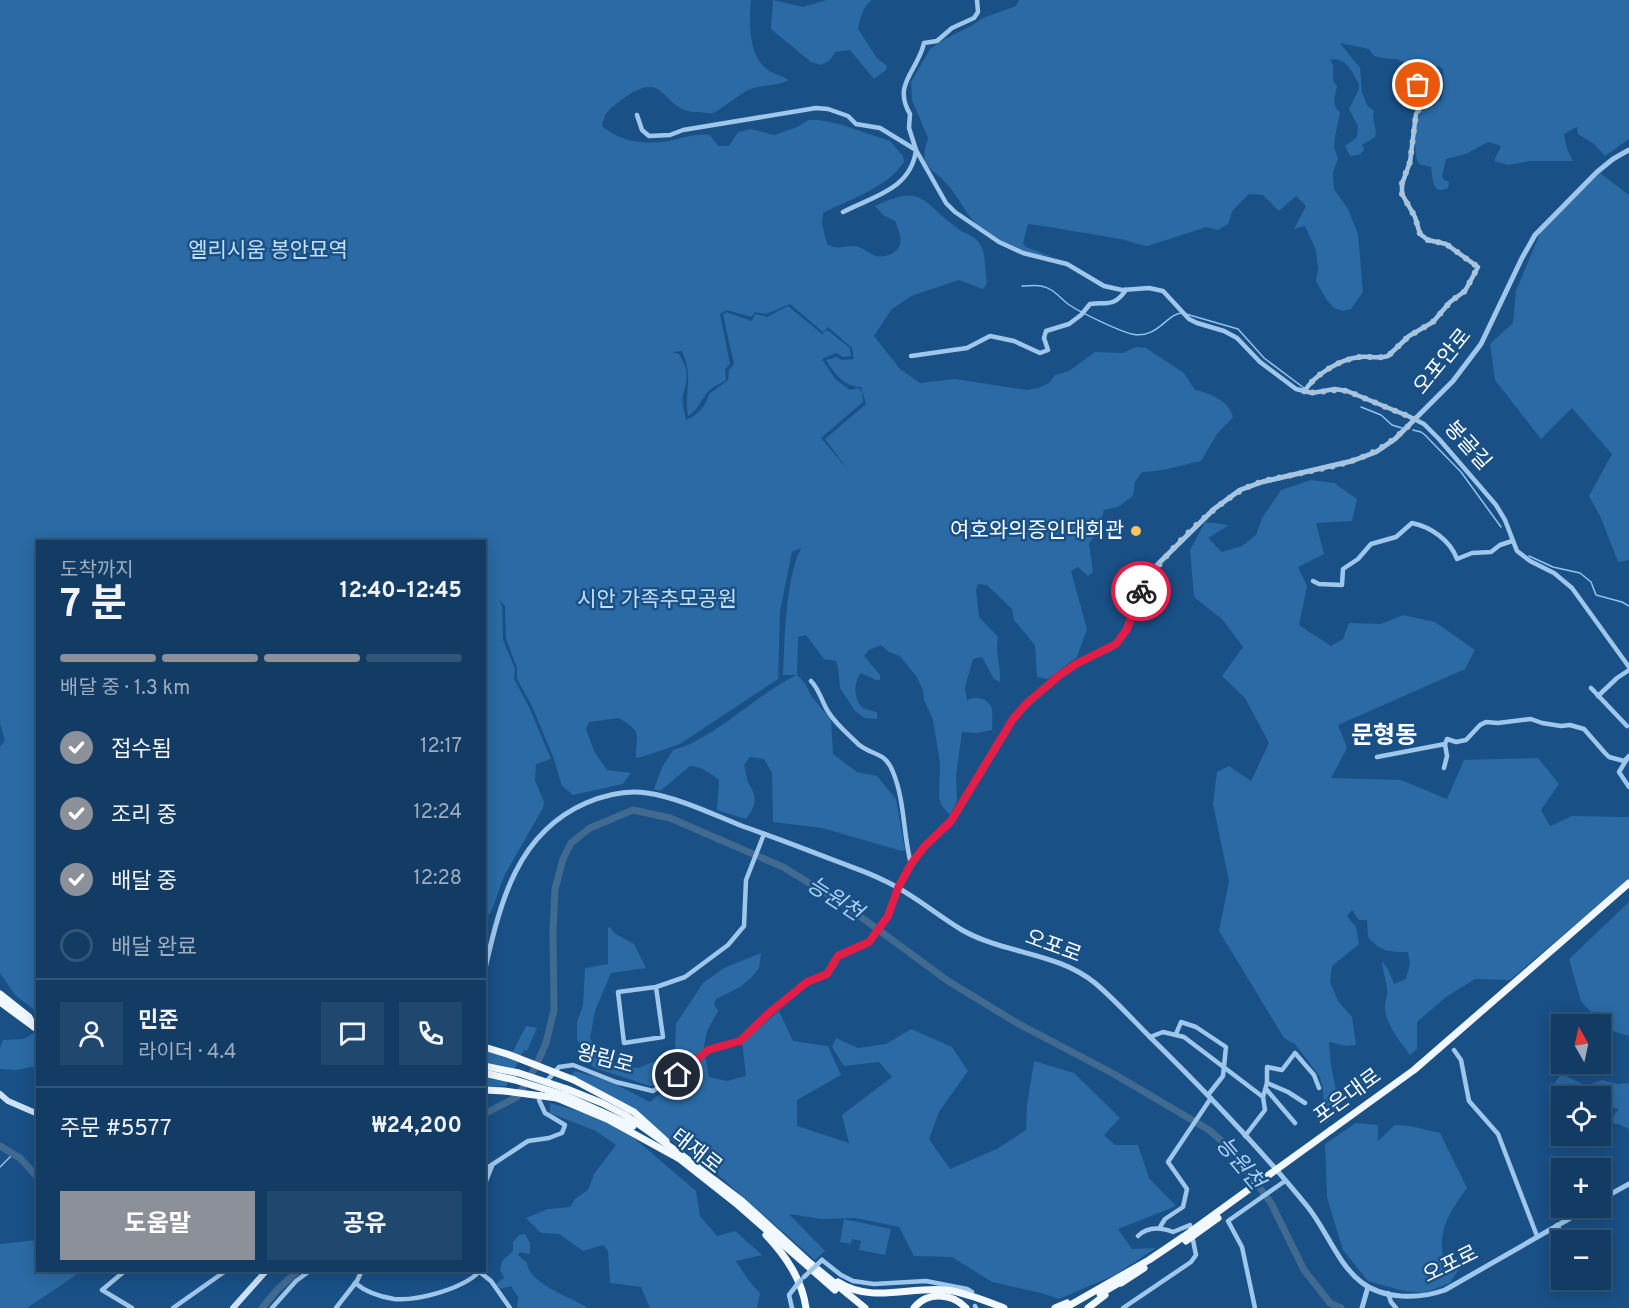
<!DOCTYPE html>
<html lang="ko">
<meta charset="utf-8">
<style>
body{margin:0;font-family:Overpass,"Noto Sans KR",sans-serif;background:#20476d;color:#f1f3f6;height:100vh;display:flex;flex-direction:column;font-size:22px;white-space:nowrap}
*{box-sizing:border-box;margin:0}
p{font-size:20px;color:#9dadbf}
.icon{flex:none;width:33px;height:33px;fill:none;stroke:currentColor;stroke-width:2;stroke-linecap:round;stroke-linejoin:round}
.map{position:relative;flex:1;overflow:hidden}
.sheet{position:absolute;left:36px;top:540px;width:450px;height:732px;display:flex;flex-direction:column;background:#133c64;border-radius:0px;box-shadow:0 3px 15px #0003,0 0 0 2px #325678}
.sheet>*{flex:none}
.needle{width:39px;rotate:351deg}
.controls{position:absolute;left:1551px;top:1014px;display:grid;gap:12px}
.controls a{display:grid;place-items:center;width:60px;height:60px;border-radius:0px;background:#133c64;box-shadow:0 3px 15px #0003,0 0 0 2px #325678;font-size:30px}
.pin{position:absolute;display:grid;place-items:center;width:51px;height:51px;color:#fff;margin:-26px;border:3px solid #fff;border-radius:50%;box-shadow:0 2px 6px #0007}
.courier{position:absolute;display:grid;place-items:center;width:60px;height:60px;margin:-30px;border:4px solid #e11d48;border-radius:50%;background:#fff;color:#222;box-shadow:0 2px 8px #0007}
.headline em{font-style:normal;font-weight:700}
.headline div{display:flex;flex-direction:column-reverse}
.headline{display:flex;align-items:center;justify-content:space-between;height:102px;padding:0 24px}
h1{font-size:39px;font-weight:700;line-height:45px}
.bar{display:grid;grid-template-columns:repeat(4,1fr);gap:9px 6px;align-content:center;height:72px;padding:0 24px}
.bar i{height:8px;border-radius:4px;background:#325678}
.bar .active{background:#8c9099}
.bar p{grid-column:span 4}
.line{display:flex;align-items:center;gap:15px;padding:0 24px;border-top:2px solid #325678}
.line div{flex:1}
.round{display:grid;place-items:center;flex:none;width:63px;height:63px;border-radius:0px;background:#20476d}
ol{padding:0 24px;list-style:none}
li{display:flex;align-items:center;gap:18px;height:66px}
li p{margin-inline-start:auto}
li .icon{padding:6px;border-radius:50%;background:#8c9099;color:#fff;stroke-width:4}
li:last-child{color:#9dadbf}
li i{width:33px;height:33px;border:3px solid #325678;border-radius:50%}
.cta{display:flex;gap:12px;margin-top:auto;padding:12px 24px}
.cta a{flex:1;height:69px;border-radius:0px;background:#8c9099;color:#fff;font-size:24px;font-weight:700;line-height:69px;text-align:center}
.cta a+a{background:#20476d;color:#f1f3f6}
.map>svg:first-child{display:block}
</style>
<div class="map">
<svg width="1629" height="1308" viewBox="0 0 1629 1308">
<rect width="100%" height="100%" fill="#195086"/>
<g fill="#2b6aa4" fill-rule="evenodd">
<path d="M0,0H751C749,21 748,57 768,70C774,74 782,76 789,80C776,87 761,84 748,90C740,94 719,111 713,113C709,114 703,112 699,112C659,114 669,63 620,101C609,110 605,111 602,126C620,142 645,145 668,141C683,138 695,133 710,135L718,146H729L738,132L751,129L774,135L797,127L808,120H819L839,124L890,141L903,156L904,162C887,188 850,199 823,213L822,224L827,244C840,251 842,245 855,246C863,247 869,254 877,256C881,257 887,256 891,254C906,247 900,233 895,221L883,215L875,206C923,183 921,201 956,227C966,236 978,234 983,251C985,257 986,275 987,283L983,289L959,280L911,296L891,310L874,336L900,369L920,383L955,379L1027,390L1038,388L1049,383L1055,375L1069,371L1095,352L1123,353L1136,347L1146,348L1184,373L1195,390C1210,393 1229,401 1233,417L1217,434L1201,461C1181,465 1162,472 1142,472L1135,482L1133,496L1118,507L1104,510L1102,517L1104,528L1097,533L1089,543L1093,572L1088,576L1078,567L1071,571L1087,629L1077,657L1048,679L1037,677L1035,645L1014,620L1012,609L987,585L978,584L976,590L979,617L998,637C995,653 1001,666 1000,682L994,679L982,657L973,659L965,687L967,701C974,695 988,697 992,709C993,715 992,723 992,730L978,733L962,732L956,776L957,801L950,815L942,806L939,798L940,763L933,720L924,700L923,690L916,676L900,656L889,652L881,645L869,650L864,656L880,675V680H876L861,673C854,681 853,699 862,707C866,710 872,711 877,712V719L865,718L855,711L840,688L838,667L836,661L824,659L806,635L798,637L797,675L805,683L812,697L831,720L833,754L857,772L877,776L896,799L905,850L902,851L822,828L773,822L772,773L764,759L750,757L744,765C746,770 746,779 749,784C758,799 756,805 746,819L717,810L719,780C710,773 702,767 690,766L660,791L654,789L662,767L673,750C713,740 756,695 796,675H783C785,637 785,581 801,548L792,552L780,611L778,679L680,744L642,757L636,758C635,734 645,734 619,718L589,722L586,729L594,751L607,770L631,773L623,784L573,795L562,786L554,759L532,706L517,679V668L506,639L505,606L499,600L502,606L503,640L515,669L514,679L529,707L551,759L536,764L535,780L544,802L543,808L504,876L491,912L485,919L484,542H38L37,1012L15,995L0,973V747L5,740L0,723ZM790,304L823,332L828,327L852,348L854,359L842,360L836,357L826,360C836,375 843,386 861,387L866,404L825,439L849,471L821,438L863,402L862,392L858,388L850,390L835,379L822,359L836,353L843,357L851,356L850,348L827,330L822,334L788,306L767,317L755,314L752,321L726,312L723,315L734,364L729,370L728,380L709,394C706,407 697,415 686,420C685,413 681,402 683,395C688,377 689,371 679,354L672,352L682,351C694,379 684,390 688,416C698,410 699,403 706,394C710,388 720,384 726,380L725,369L730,364L720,314L727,310L751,317L755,312L766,314Z"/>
<path d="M773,0L803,7L826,0H872C863,6 860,18 858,29L877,58L887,66L886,70L874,79L850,50L835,52L830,60L821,65L811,62L771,29Z"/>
<path d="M1019,0H1629V139L1605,156L1594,144L1578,134L1577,127L1564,134L1567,149L1573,161H1530L1508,165L1494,161L1501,146L1488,142L1466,154L1446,159L1442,176L1444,180L1449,182L1448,188C1432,196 1433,178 1431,167L1419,164C1413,154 1414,122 1421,113C1425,107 1435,103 1441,100L1444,88L1443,70L1439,66L1421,73L1413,71L1406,63L1396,59L1382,58L1374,56L1369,49L1340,43L1360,68L1362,92L1367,105L1374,111C1371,120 1378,129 1375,137L1362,145L1364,150L1359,155L1350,156L1345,146L1357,137L1358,126L1349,109L1359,89V84C1353,73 1345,55 1330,60L1333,65V81L1337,86C1335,96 1331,105 1340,112L1335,137L1334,147L1338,159L1333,173L1334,189L1348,209L1358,234L1363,292L1351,309L1343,311L1334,308L1326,299L1316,281L1318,269L1316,250L1305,226L1294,229L1306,206L1296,196L1279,211L1263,195L1249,194L1233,210L1228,224L1218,230L1206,227L1148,246C1138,245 1130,241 1120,239C1089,234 1059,228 1028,224L1023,243L1026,247L1053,257C1036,254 1020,252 1005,243C994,238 979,228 971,218C962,206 955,192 944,181C938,174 929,170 925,161C923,153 926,145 928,138L912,100L911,82L930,49L945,39L971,26L983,18L1016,6Z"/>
<polygon points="1600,173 1629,195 1629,560 1618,562 1601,518 1589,496 1612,454 1572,408 1541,439 1495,380 1490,344 1513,323 1516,291 1541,231"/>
<path d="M1311,480L1334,483L1357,499L1352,521L1316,523L1324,554L1298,567L1307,586L1299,625L1331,646L1343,639L1349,623L1381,624L1403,615L1435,622L1475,650L1465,669L1338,725L1347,748L1331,778L1401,780L1447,799L1464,760L1538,758L1559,784L1541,810L1550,826L1572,816L1629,817V879L1510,980L1475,979L1446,997L1417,1022V1049L1410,1055C1400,1041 1387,1027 1385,1009C1384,1002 1388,996 1387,990C1387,980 1382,971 1382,961L1388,969L1394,984L1406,979L1410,964L1408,952C1389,952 1381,952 1368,937L1367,920H1359L1352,910L1347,916L1356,927L1359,944L1332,966L1330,982L1338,1001L1352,1017L1356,1045L1346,1046L1329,1042L1331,1065L1340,1110L1325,1124L1323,1089L1320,1077L1295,1044L1284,1038L1219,931L1229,881L1213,804L1217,772L1229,766L1251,781L1269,743L1245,698L1222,676L1243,647L1223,620L1194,597L1190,550L1205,522L1229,525L1208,538L1222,552L1242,546L1256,535L1262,518L1281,490Z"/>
<polygon points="1629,902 1629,1036 1606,1029 1581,1001 1569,959"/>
<polygon points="610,927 614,933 634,944 646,968 611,973 595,1011 590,1038 602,1065 638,1068 675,1053 676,1024 703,983 724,968 761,953 759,968 751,978 740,987 716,999 714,1004 718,1011 707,1031 703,1051 679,1071 656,1086 650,1086 595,1068 586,1060 577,1039 577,1022 583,1005 585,968 608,964 608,928"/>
<polygon points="779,1011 793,1041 828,1046 841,1075 797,1100 797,1126 849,1143 842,1115 892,1077 879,1062 844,1066 832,1047 836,1038 858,1048 886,1044 911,1029 952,1047 968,1071 939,1112 929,1139 950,1169 997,1149 1026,1130 1027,1105 1034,1061 1074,1073 1120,1118 1104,1135 1115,1145 1138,1145 1149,1178 1176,1206 1118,1229 1132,1249 1156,1248 1115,1275 1059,1299 1041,1293 992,1282 952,1257 914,1256 899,1227 856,1218 822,1219 789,1214 825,1251 815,1260 709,1167 650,1125 570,1075 575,1071 609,1081 650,1102 705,1056 709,1077 727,1081 746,1076 742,1042"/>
<polygon points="526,1026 537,1028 527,1051 524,1050 506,1086 485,1087 484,1049 510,1057"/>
<polygon points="33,1033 37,1036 37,1066 16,1070 0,1069 0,1048 3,1040 24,1039"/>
<path d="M1561,1074L1583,1084H1590L1602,1080L1618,1084L1629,1083V1129L1619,1124H1614L1612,1118L1619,1109L1601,1105L1600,1096C1586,1096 1560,1102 1554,1084Z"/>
<polygon points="550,1103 605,1119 634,1138 696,1191 700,1216 717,1236 735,1231 762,1255 736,1261 749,1281 760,1293 757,1308 650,1308 641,1287 610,1283 608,1251 603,1245 583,1251 559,1234 541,1233 526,1218 548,1209 570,1207 575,1199 588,1190 594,1174 616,1145 596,1131 550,1113"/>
<path d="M1356,1123L1378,1125V1141L1395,1125L1410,1126L1440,1133L1467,1188C1451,1210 1438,1228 1443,1257L1459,1269L1450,1283L1424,1293L1404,1291L1368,1281L1343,1250L1327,1197L1325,1144Z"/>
<polygon points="844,1219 891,1229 885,1255 859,1250 861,1241 852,1239 851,1244 840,1242"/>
<path d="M525,1234L530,1243V1254L520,1252L518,1255L527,1263C529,1284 573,1298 588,1308H517L518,1297L511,1286L501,1289L496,1284L504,1278L500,1270L502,1261L513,1251V1242L519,1235Z"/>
<polygon points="37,1240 38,1270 82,1271 27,1308 0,1308 0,1244"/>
</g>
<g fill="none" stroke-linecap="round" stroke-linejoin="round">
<g stroke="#91c3ef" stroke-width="1.5">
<path d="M1022,286C1028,286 1035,285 1041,286C1053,288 1059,297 1068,304C1079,312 1119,331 1132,334C1157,340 1167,313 1182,313"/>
<polyline points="1186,314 1238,329 1264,358 1304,388"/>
<polyline points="1361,407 1381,415 1392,425 1402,428"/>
<polyline points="1413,430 1421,432 1425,435 1461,472 1501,527"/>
<polyline points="1529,556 1553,567 1580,573 1591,582 1596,595 1622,602 1629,606"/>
<polyline points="0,1167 13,1154"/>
</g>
<g stroke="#416a91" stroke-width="7">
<polyline points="484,1114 517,1097 535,1068 546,1043 554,1010 553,932 555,889 563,859 571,843 590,828 633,810 670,818 783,867 842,903 948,981 1017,1023 1114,1074 1209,1130 1231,1149 1271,1203 1304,1270 1330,1303 1341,1308"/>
<polyline points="0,1146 20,1158 38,1178"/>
<polyline points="262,1308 277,1290 299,1270"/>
</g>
<g stroke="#9fc7ec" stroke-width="4.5">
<path d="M977,0L978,12L974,18L952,28L937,41L924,43C918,71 892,84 910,114L909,128L916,150L946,203L955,212L999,242L1023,253L1067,264L1104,286L1122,290L1149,288L1163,291L1189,319L1197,323L1224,331L1237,338L1260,362L1296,389L1312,393L1335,389L1347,391L1408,416L1424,424L1439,439L1496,505L1505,520L1517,551L1530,561L1554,573L1572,588L1629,667"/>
<path d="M637,115L642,130L649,136L670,135L683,130L816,108L828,109L848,116L856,124L880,128L916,150C911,189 874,196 843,212"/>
<path d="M911,356L967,348L990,336L1014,341L1040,353L1048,350L1044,338L1046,331L1069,324L1081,315L1090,304C1108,302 1114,307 1126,290"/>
<path d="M1304,392C1314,375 1340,359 1360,357C1369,356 1379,359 1388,356L1409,336L1433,322L1450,302L1465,291L1478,267L1446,244L1428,240L1420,234L1415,217L1402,194V184L1410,162L1416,114L1424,102L1418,85L1407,72"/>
<path d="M1313,581L1319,584L1342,585L1343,569L1358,559L1371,544L1396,537L1412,523C1431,527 1450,540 1457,559L1472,553L1491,552L1500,545L1512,541"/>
<path d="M811,681C820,690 822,703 829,713C836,724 849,735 858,744C872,756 885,751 893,772C905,801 903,834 911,864"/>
<polyline points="1591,688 1627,726"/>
<polyline points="1598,696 1617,678 1629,670"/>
<polyline points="1377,757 1445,744 1447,739 1456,742 1466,740 1480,725 1486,722 1498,723 1531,719 1542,723 1561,726 1570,725 1584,729 1605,753 1609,757 1624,761 1629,756"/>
<polyline points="1627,759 1619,772 1629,787"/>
<polyline points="1444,768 1447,756 1445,744"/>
<polyline points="656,987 663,1037 624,1043 618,992 656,987 659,986 685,977 728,945 744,926 746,880 764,834"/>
<polyline points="1176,1034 1181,1022 1196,1027 1226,1047 1223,1076 1208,1095"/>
<polyline points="1150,1037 1163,1032 1184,1037 1263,1097 1265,1110 1245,1136"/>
<polyline points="1454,1050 1461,1060 1469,1101 1498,1134 1537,1236"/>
<polyline points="545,1083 559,1067 573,1065 616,1082 653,1091 678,1075 708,1050 740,1041 769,1013 807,982 827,974 838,956 869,942 888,916 898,888"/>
<polyline points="1267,1083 1288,1092 1305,1103"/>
<polyline points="1266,1089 1295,1123"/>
<polyline points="1263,1097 1267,1083 1267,1067 1282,1070 1295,1053 1314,1075 1319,1088"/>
<polyline points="484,1170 528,1141 549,1138 562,1133 565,1125 545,1113 539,1100 541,1094"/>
<polyline points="484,1186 492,1166"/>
<polyline points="1557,1225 1566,1240"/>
<polyline points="1160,1227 1165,1219 1183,1207 1187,1189 1168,1162 1211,1098"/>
<polyline points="822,1260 841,1275 853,1281 874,1284 926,1281 967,1289 972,1292"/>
<polyline points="126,1270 102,1290 132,1308"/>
<polyline points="477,1270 491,1281 510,1308"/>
<path d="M355,1283C366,1292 381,1297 394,1299C418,1301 462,1289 479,1272"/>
<polyline points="1388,1293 1391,1302 1396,1308"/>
<polyline points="975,1306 976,1308"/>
<polyline points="173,1308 227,1270"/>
<polyline points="272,1308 296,1281 311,1270"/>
<polyline points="336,1308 357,1281 362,1270"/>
<polyline points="792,1308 789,1295 796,1286"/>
<path d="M1123,1308L1191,1262L1196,1255L1190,1225L1173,1232C1160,1227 1148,1226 1138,1236"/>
<polyline points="1255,1308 1242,1247 1228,1221 1285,1181"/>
</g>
<g stroke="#9fc7ec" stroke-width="5">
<polyline points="898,888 911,864 925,847 951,821 999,740 1020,711 1060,675 1076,664 1111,648 1123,636 1141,589 1158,564 1214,509 1240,490 1262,482 1352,461 1376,452 1395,439 1453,381 1481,344 1522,258 1535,235 1597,172 1613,159 1629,150"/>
<path d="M484,973C500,905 515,834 586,803C605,795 627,790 647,793C680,798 712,814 742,826C774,837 805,849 836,861C851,867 868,872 883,880C912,893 935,914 962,930C1004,954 1057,952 1095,983C1114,999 1131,1018 1149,1036C1204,1090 1258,1146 1307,1206C1326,1229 1337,1263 1361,1282C1384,1300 1420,1299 1445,1290L1588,1208"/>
<polyline points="1600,1200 1629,1184"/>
<polyline points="1362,1308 1368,1287"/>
</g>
<g stroke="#cbe2f9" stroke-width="6">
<polyline points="0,1094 8,1101 38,1114"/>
<polyline points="233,1308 267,1270"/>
</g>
<g stroke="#f2f8ff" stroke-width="7">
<polyline points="0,994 29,1017 34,1027"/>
<polyline points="0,1002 34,1027"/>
<polyline points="484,1047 510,1055"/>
<polyline points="574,1080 634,1112 666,1141"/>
<polyline points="567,1089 602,1103 627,1116 679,1153 742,1201 810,1263 865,1308"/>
<polyline points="564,1095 633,1126"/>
<polyline points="557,1098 607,1119 678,1158"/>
<polyline points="1331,1130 1414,1070 1629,883"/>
<polyline points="676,1156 738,1205 835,1290"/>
<path d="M766,1235C786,1256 802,1279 806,1308"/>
<path d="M838,1282C872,1304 910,1286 947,1290C967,1293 986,1301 1004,1308"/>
<polyline points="1121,1283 1144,1268"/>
<polyline points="1100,1294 1124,1280"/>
<path d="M914,1308C927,1291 952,1293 966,1308"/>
<polyline points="1055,1308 1067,1303"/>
<polyline points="1065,1308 1149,1260 1183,1237"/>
<polyline points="1088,1308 1105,1295"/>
</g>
<g stroke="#9fc7ec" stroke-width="4.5">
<polyline points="804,1277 822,1260"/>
<polyline points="796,1286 801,1280"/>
</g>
<g stroke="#f2f8ff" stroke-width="7">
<polyline points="510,1055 574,1080"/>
<polyline points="484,1066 519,1073 567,1089"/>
<polyline points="484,1073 515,1080 564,1095"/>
<polyline points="485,1090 504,1091 557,1098"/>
<polyline points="1183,1237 1331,1130"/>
<polyline points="1186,1241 1218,1218"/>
</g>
</g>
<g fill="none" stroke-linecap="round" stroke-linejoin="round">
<path stroke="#aec2d5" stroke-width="6" stroke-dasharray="0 10.8" d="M1141,591C1158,559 1219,497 1253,485C1264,480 1276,478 1288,476C1342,464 1376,462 1415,419L1347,391C1332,388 1319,394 1304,392C1314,375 1340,359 1360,357C1369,356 1379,359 1388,356L1409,336L1433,322L1450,302L1465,291L1478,267L1446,244L1428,240L1420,234L1415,217L1402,194V183L1410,162L1416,114L1424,102L1418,85"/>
<polyline stroke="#e11d48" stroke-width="8" points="678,1075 708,1050 740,1041 769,1013 807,982 827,974 838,956 869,942 888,916 898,888 911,864 925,846 951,821 1013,719 1027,703 1060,675 1076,664 1116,644 1127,629 1141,591"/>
</g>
<circle fill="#ffc45a" stroke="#195086" stroke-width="2" cx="1136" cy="531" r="6"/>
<g text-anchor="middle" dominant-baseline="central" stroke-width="5" stroke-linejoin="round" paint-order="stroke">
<g font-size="21" fill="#c4e0f9" stroke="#195086">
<text x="268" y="251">엘리시움 봉안묘역</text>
<text x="657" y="600">시안 가족추모공원</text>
</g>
<g font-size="21" fill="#fff" stroke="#195086">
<text transform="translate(1443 362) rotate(-51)">오포안로</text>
<text transform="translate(1467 446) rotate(48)">봉골길</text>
<text transform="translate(1053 947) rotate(20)">오포로</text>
<text transform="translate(605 1060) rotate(15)">왕림로</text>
<text transform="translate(1348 1097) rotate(-36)">포은대로</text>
<text transform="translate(696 1152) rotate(38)">태재로</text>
<text transform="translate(1451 1265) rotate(-26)">오포로</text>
</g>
<g font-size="21" fill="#fff" stroke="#195086" text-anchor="end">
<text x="1124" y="531">여호와의증인대회관</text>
</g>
<g font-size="22" font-style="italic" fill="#aad1f4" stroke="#195086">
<text transform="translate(834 900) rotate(33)">능원천</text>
<text transform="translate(1239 1164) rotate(50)">능원천</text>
</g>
<g font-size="24" font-weight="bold" fill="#fff" stroke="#195086">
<text x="1384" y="737">문형동</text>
</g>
</g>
</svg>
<div class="controls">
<a><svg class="needle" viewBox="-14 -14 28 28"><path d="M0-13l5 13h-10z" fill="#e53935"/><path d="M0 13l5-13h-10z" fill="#9dadbf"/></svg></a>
<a><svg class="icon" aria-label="locate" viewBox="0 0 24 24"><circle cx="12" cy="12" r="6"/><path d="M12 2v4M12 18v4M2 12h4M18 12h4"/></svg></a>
<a>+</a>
<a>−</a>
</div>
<div class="pin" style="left:1418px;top:85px;background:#ea580c"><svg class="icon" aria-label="bag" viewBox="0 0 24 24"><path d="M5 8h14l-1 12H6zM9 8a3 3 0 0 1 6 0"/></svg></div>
<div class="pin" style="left:678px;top:1075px;background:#1f2937"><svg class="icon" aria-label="home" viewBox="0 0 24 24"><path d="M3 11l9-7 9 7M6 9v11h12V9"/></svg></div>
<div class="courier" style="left:1141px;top:591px"><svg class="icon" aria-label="bike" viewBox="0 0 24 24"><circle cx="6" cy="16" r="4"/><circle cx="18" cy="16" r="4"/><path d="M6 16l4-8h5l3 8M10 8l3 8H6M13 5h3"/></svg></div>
<section class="sheet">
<div class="headline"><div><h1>7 분</h1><p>도착까지</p></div><em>12:40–12:45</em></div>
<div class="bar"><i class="active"></i><i class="active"></i><i class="active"></i><i></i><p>배달 중 · 1.3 km</p></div>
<ol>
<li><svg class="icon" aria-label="check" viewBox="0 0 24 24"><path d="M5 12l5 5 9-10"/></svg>접수됨<p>12:17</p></li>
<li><svg class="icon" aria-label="check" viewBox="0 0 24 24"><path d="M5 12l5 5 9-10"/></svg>조리 중<p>12:24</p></li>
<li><svg class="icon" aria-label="check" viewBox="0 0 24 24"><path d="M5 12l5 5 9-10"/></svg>배달 중<p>12:28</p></li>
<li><i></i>배달 완료</li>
</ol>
<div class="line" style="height:108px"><a class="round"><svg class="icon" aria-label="person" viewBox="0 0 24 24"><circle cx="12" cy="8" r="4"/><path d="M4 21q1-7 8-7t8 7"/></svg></a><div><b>민준</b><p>라이더 · 4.4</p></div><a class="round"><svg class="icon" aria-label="chat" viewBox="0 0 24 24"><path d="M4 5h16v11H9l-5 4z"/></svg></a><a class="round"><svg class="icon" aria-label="phone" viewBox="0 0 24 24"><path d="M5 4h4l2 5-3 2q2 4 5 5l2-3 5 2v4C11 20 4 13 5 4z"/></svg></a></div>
<div class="line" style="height:78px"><div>주문 #5577</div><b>₩24,200</b></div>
<div class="cta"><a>도움말</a><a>공유</a></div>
</section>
</div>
